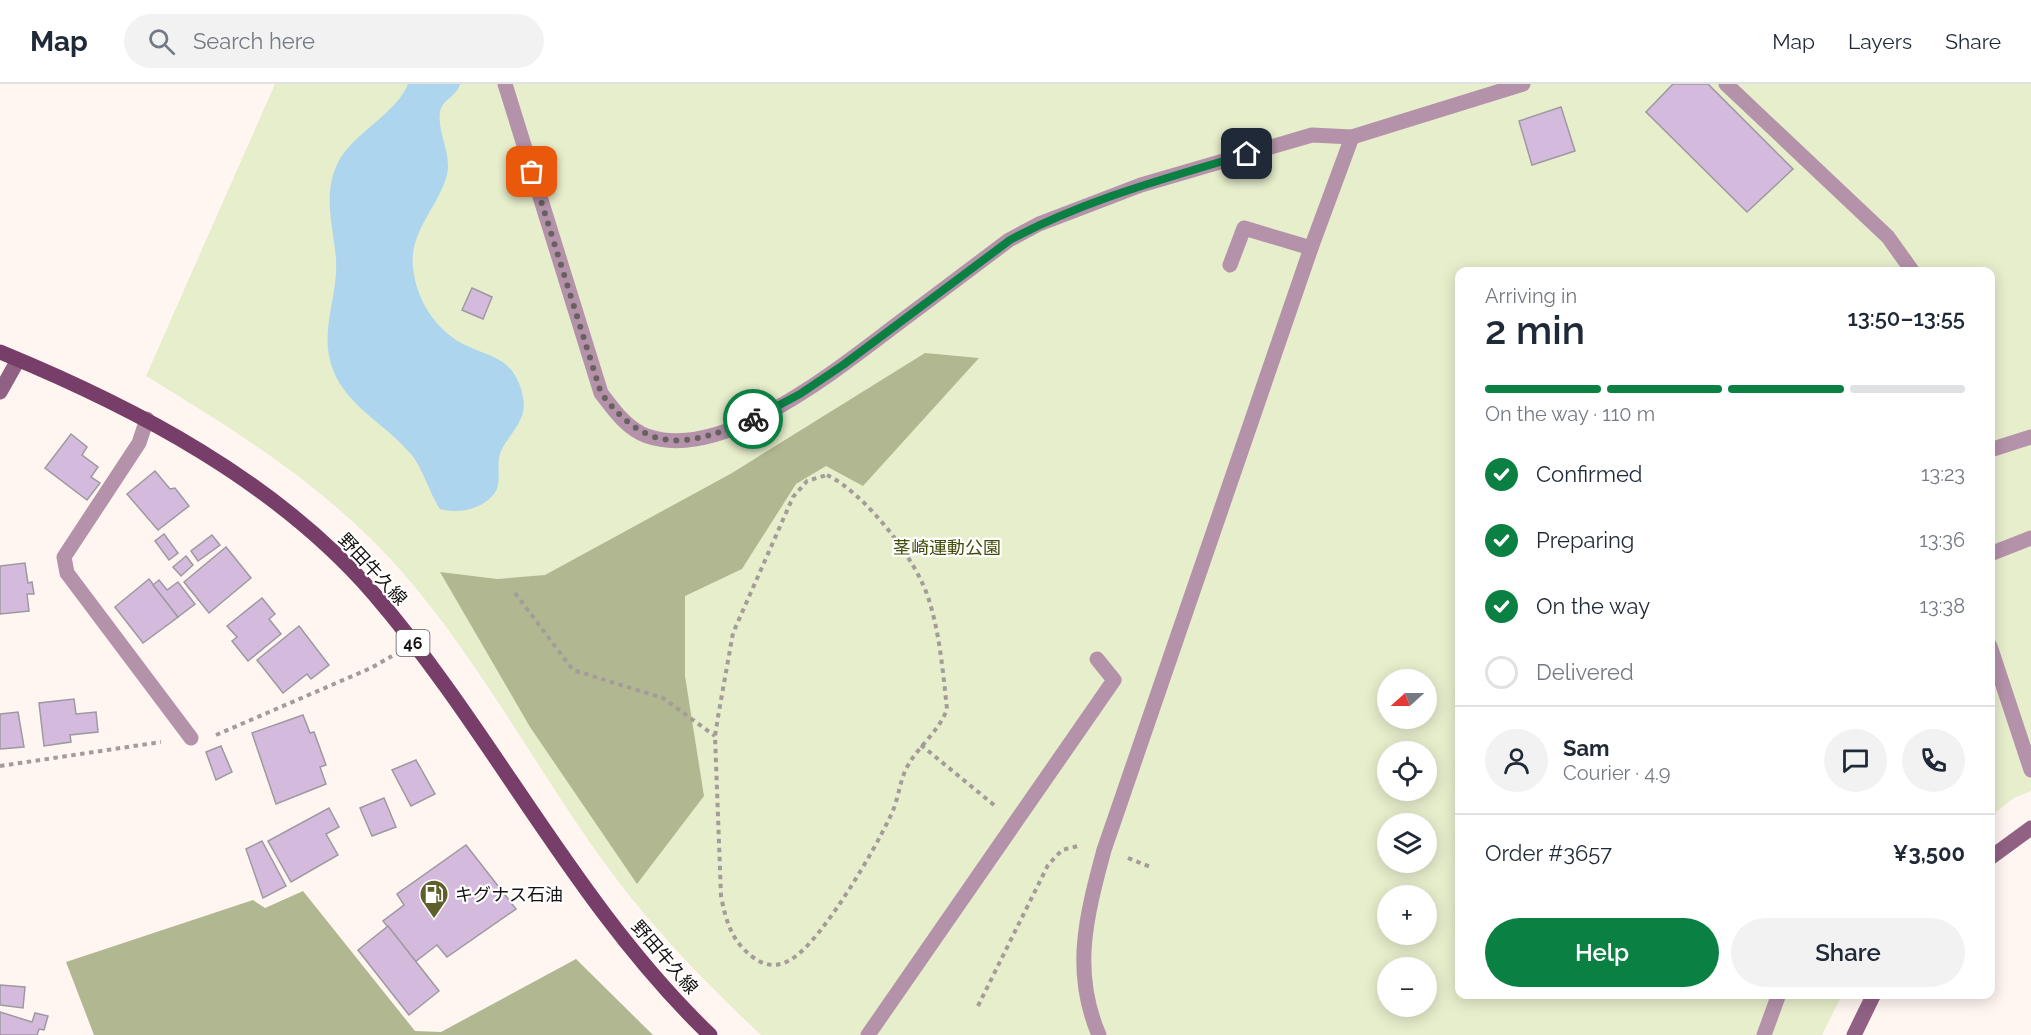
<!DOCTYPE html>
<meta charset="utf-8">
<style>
body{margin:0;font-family:Raleway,"Noto Sans JP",sans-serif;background:#f2f2f3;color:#1f2937;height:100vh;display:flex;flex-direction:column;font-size:22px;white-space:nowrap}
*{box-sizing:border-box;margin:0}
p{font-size:20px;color:#747a83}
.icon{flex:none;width:33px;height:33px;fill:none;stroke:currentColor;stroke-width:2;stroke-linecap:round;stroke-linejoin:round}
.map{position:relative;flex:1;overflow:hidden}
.panel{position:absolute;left:1455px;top:183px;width:540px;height:732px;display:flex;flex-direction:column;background:#fff;border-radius:12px;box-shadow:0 3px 15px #0003}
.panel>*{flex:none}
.needle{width:39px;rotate:249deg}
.fabs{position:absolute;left:1377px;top:585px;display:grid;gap:12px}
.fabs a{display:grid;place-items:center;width:60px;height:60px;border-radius:50%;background:#fff;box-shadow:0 3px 15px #0003;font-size:30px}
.pin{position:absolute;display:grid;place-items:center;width:51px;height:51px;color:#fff;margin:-26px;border-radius:12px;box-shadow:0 3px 9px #0006}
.courier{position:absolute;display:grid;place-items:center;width:60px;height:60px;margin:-30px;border:4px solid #0b8043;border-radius:50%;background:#fff;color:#222;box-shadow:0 2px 8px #0007}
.summary em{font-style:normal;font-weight:600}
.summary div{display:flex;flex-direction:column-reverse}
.summary{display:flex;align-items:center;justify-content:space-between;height:102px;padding:0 30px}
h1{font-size:39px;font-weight:600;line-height:45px}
.bar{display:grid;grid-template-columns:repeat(4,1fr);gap:9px 6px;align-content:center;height:72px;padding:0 30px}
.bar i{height:8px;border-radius:4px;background:#e0e1e3}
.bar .on{background:#0b8043}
.bar p{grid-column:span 4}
.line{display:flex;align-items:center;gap:15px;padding:0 30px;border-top:2px solid #e0e1e3}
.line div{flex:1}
.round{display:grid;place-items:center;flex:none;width:63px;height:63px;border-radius:32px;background:#f2f2f3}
ol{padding:0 30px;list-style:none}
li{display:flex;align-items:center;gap:18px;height:66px}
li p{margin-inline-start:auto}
li .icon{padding:6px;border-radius:50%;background:#0b8043;color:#fff;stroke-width:4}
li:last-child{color:#747a83}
li i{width:33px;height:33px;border:3px solid #e0e1e3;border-radius:50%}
.cta{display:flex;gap:12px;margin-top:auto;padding:12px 30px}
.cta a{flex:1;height:69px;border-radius:36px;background:#0b8043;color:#fff;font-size:24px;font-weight:600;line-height:69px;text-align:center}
.cta a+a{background:#f2f2f3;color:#1f2937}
header{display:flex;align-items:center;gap:36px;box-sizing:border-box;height:84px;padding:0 30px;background:#fff;border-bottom:2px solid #e0e1e3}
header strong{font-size:28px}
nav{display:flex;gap:33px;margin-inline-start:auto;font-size:21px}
.search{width:420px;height:54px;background:#f2f2f3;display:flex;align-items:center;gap:15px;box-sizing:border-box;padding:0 21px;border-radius:33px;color:#747a83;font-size:22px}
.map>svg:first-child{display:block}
</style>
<header>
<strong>Map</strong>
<div class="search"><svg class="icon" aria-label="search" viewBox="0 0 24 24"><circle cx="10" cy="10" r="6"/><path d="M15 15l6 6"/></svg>Search here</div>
<nav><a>Map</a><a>Layers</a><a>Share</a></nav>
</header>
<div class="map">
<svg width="2031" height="951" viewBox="0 0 2031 951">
<rect width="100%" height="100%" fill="#fff6f1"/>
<path fill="#e7eecc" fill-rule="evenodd" d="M275,0H2031V707L2014,714L1991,732L1990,188H1460V910L1842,911L1822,951H761C715,908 671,863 632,815C549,711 490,589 403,489C331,406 238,348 146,292ZM1388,596H1426V634H1388ZM1388,668H1426V706H1388ZM1388,740H1426V778H1388ZM1388,812H1426V850H1388ZM1388,884H1426V922H1388Z"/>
<g fill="#b1b891">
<polygon points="925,269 979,274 863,402 826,382 796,400 742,485 685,512 685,592 704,712 637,800 530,643 440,488 497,495 545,491 732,389"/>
<polygon points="303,807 415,947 441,948 576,875 653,951 94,951 66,878 253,816 265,824"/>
</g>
<path fill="#add5ee" d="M408,0H460C457,12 442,16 440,28C437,49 452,70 447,91C438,124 409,147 413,184C416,211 430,237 452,253C478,273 510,267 521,305C523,312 525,320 523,328C520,342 507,354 501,367C495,380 503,399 494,410C480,426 460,430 440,425C429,408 422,382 410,369C380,334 334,317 328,265C325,235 338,206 336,175C333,140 321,106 341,73C358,47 397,28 408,0Z"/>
<g fill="#d4bbdd" stroke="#9e99a0" stroke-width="1.5">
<polygon points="1673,0 1708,0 1793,85 1747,128 1646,28"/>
<polygon points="1561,23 1575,67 1532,81 1519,37"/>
<polygon points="472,204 492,213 483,235 462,226"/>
<polygon points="71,350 87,363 82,371 98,383 91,393 100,399 87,416 45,384"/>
<polygon points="155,387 170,405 175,404 189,422 158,446 127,410"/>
<polygon points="164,450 178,469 169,476 155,457"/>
<polygon points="212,451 220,461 198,477 191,467"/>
<polygon points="226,463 251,494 209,529 184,498"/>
<polygon points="186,472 193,481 181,492 173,483"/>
<polygon points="25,479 28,499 32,498 34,510 27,510 29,527 0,530 0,482"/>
<polygon points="149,495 178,533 143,559 115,523"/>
<polygon points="159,496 167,506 178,498 195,520 178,533 153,501"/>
<polygon points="262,514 275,530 269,535 281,550 248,577 232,557 237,553 227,542"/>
<polygon points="299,542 329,581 311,595 307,590 283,609 257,576"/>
<polygon points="74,615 76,630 96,628 98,648 70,651 71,658 44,662 39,619"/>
<polygon points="18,628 24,663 0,665 0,630"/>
<polygon points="303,631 310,649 314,648 326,681 320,683 326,700 276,720 252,649"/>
<polygon points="221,662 232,688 216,696 206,668"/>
<polygon points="416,676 435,710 411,722 392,686"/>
<polygon points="384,714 396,743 372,752 360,724"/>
<polygon points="329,724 339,743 326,750 338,771 291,798 268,757"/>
<polygon points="262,757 286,802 263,814 246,765"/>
<polygon points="466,761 516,825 447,873 437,861 415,878 383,837 404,821 397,810"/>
<polygon points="388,842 439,907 409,931 358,866"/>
<polygon points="0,901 25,903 23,924 0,921"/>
<polygon points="0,928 32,938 35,929 48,932 44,946 39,945 37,951 0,951"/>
</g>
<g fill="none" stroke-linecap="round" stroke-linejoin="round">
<g stroke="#a39c99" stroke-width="4" stroke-dasharray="4.5 4.5" stroke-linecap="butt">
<path d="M827,391C865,409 917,476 929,516C940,551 943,589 947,625C939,648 917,663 906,685C899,700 898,718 890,733C873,769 826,849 796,872C782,883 768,884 754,874C732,858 726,838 721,812L715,652L719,627L733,549L793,413L807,397Z"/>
<polyline points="515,509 573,586 663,614 715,652"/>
<polyline points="216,651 371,584 392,572"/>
<polyline points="921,661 994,721"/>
<polyline points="0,682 161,658"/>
<polyline points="1128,774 1153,784"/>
<polyline points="978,922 1048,781 1062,766 1078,762"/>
</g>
<g stroke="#b492aa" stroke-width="15">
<path d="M505,0L601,309C613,325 627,345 647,352C725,379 841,282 900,238C936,211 973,183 1009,156L1039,140L1141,101L1312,51L1352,53L1523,0"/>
<polyline points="1726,0 1888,153 1913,188"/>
<polyline points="1230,181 1244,144 1311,164"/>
<polyline points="1990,366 2031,353"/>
<polyline points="1990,470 2031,454"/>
<polyline points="1990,562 2031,686"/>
<polyline points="868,951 1114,596 1097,575"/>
<path d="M1099,951C1071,886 1087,830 1104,766L1311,164L1352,53"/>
<polyline points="1764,951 1779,910"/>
</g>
<polyline stroke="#b492aa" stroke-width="15" points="147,335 139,359 64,473 67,489 191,654"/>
<g stroke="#916184" stroke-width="15">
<polyline points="0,308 18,276"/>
<polyline points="1990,774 2031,744"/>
<polyline points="1854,951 1874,910"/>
</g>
<path stroke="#773e69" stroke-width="15" d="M0,268C136,324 276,397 374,510C495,651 574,820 710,951"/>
</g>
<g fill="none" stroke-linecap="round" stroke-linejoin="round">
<path stroke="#67625f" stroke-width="6" stroke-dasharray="0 10.8" d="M532,88L601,309C649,372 686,363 753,335"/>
<path stroke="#0b8043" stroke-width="8" d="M753,335L800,310L843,281L1010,156C1084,116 1167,94 1247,70"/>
</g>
<defs>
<g id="fuel-pin" transform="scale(1.5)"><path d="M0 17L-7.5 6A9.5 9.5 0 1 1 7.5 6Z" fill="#5f5f2c" stroke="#fff"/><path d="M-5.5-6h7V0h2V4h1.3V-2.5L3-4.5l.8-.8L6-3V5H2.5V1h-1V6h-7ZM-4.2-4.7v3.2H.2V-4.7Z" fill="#fff"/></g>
</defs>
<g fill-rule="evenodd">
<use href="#fuel-pin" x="434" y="810"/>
</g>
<g text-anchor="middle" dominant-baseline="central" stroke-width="4.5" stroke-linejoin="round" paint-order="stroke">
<rect fill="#fff" stroke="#5b5958" stroke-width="1.5" x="396.5" y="546" width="33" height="26" rx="4.5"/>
<g font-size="16" font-weight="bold" fill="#151211">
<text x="413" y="559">46</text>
</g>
<g font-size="18" fill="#444c0b" stroke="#fff">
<text x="947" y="463">茎崎運動公園</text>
</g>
<g font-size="18" fill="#151211" stroke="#fff">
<text transform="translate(373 485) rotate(47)">野田牛久線</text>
<text transform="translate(665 873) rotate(49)">野田牛久線</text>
</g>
<g font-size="18" fill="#151211" stroke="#fff" text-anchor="start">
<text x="455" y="810">キグナス石油</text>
</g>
</g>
</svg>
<div class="fabs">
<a><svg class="needle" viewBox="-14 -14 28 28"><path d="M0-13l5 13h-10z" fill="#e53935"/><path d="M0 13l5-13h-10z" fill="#747a83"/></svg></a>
<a><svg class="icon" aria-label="locate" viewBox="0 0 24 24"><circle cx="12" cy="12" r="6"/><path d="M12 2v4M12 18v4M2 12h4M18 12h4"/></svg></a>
<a><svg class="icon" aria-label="layers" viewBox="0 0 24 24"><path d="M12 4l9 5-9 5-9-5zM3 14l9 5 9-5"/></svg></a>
<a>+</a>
<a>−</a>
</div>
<div class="pin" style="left:532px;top:88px;background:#ea580c"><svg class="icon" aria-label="bag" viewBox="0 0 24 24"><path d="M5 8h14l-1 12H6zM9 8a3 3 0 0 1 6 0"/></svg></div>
<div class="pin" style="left:1247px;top:70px;background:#1f2937"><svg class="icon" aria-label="home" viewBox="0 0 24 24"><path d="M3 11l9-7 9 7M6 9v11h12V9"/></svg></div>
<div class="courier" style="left:753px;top:335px"><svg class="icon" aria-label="bike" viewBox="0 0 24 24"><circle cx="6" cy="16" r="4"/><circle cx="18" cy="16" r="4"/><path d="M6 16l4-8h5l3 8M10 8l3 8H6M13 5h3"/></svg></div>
<section class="panel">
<div class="summary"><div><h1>2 min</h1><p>Arriving in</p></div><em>13:50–13:55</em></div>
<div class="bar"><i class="on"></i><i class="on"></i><i class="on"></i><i></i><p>On the way · 110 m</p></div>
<ol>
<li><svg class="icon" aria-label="check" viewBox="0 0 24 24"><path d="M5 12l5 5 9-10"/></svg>Confirmed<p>13:23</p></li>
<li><svg class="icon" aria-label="check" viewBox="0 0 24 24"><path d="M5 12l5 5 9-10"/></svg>Preparing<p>13:36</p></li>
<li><svg class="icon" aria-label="check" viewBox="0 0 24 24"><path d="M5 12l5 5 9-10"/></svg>On the way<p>13:38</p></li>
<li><i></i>Delivered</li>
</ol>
<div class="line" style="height:108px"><a class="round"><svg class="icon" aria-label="person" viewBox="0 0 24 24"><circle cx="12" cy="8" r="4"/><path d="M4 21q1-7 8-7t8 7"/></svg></a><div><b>Sam</b><p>Courier · 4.9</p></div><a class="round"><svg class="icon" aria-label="chat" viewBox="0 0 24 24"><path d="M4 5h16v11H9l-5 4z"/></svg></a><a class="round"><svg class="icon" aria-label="phone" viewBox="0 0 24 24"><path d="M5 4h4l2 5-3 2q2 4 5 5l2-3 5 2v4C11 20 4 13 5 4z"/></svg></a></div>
<div class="line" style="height:78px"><div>Order #3657</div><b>¥3,500</b></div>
<div class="cta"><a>Help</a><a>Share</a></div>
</section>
</div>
